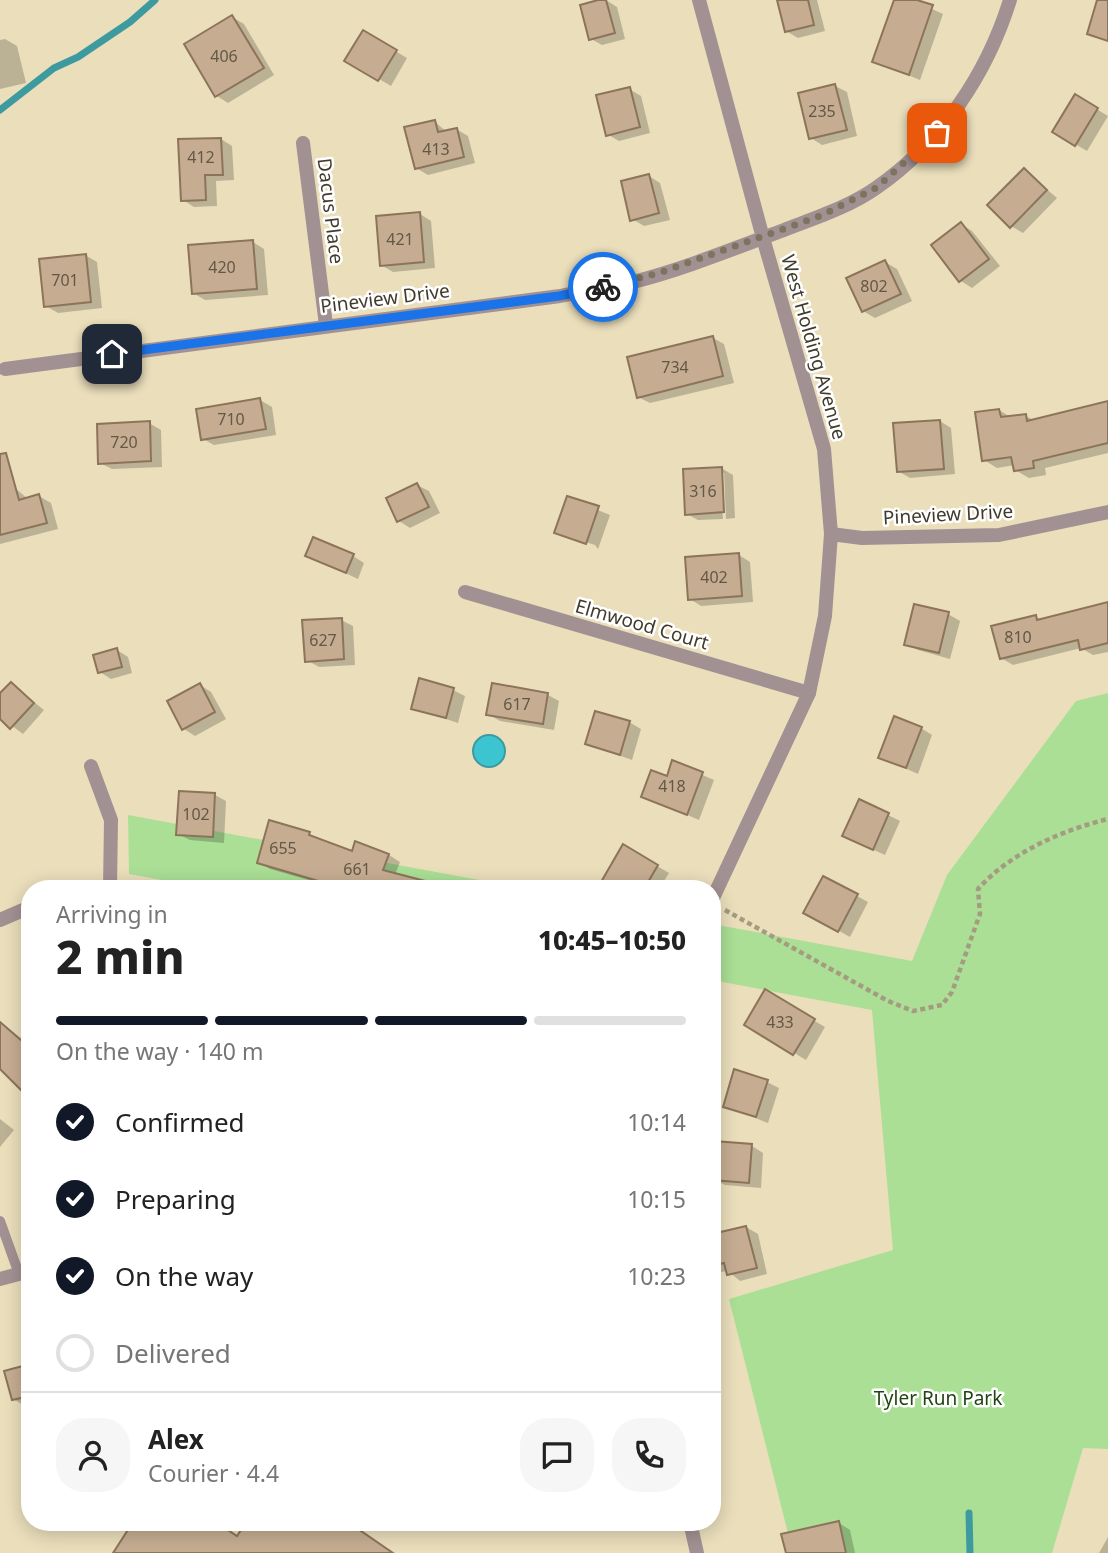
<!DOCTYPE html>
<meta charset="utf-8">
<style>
body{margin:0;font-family:"Noto Sans",sans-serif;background:#f6f6f6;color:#222;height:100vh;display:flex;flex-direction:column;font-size:26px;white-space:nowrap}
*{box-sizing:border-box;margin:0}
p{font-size:23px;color:#767676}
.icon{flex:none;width:38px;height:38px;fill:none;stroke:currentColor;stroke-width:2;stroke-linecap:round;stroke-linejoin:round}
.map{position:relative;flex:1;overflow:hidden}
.sheet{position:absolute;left:21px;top:880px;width:700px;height:651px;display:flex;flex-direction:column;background:#fff;border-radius:28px;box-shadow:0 4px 18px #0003}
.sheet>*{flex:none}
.pin{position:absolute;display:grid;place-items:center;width:60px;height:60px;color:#fff;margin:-30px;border-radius:14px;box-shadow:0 4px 10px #0006}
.courier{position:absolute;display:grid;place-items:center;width:70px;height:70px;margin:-35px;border:5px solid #1a73e8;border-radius:50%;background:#fff;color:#222;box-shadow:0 2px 9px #0007}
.summary em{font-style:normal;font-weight:800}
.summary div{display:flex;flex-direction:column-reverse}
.summary{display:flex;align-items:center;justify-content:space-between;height:119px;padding:0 35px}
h1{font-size:46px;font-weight:800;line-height:52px}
.bar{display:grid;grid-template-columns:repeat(4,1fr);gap:10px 7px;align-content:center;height:84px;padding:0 35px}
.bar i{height:9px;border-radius:5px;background:#e0e0e0}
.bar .current{background:#111827}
.bar p{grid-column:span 4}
.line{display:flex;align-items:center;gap:18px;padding:0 35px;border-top:2px solid #e0e0e0}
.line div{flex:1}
.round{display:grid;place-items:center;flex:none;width:74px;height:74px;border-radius:28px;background:#f6f6f6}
ol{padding:0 35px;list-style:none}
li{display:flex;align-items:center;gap:21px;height:77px}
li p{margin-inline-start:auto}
li .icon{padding:7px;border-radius:50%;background:#111827;color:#fff;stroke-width:4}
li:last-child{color:#767676}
li i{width:38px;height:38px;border:4px solid #e0e0e0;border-radius:50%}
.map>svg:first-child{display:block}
</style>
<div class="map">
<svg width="1108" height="1553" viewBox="0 0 1108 1553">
<rect width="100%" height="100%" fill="#eadebb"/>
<g fill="#aadf95">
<polygon points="1108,693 1108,1449 1083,1448 1052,1553 793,1553 729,1299 893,1250 872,1010 712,980 712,924 912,961 947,875 1076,701"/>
<polygon points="128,815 527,889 211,889 129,874"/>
</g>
<circle fill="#3cc4d1" stroke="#3d9ba0" stroke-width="2" cx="489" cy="751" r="16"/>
<g fill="#0003">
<polygon points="606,0 617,7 625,39 602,45 591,39"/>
<polygon points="778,0 817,0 825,31 798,38 786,31"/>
<polygon points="895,0 912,0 943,14 920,80 874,61"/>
<polygon points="232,17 244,24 274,75 228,103 217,96 186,45"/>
<polygon points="363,32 407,58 391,86 347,60"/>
<polygon points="5,39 17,46 26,83 0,89 0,40"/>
<polygon points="835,86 847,92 857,136 822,145 811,138"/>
<polygon points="629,89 641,96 650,133 619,141 607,134"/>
<polygon points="1075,96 1108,116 1087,151 1054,132"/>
<polygon points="435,122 447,132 456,129 468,136 475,163 428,175 416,168"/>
<polygon points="221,139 232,146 234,180 216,181 217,206 194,207 183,200"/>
<polygon points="1024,170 1057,198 1023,233 1011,226"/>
<polygon points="649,176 660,183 670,220 644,226 632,219"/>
<polygon points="420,214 431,221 435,268 393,272 381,265"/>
<polygon points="961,224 972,231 1000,266 972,288 961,281 933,246"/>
<polygon points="253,242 264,249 268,295 205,300 193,293"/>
<polygon points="85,255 97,262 102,308 58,313 46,306"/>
<polygon points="885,262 897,269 912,301 875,318 863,311"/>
<polygon points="713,338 724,344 734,383 650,403 638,397"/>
<polygon points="260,400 272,407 276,435 214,445 203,439"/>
<polygon points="1108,403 1108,453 1045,468 1046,475 1029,478 1015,470 1015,465 997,468 984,460 999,410 1012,418 1026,416 1035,421"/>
<polygon points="940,421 951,428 955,474 910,478 898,471"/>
<polygon points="149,423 161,430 162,467 112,469 100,463"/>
<polygon points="721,468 733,475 735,518 726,519 724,473 720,473 723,519 698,520 687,514"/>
<polygon points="417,485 429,491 440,513 410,528 399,521"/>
<polygon points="15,488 28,499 39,496 51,503 58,529 0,544 0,492"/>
<polygon points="568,498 610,515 598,549 595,545 557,533"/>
<polygon points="307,555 353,556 364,563 358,579"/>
<polygon points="739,555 750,562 753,602 701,606 690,599"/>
<polygon points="1108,604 1108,652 1093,655 1081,648 1013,665 1001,658 1036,617 1042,620"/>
<polygon points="948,614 960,621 950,659 918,650 906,644"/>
<polygon points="341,620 353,626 355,665 319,667 307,660"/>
<polygon points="117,650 128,657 132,673 111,679 100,672"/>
<polygon points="11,684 44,710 23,734 0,717 0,696"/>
<polygon points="200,685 211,692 226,719 195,736 184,729"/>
<polygon points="493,685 548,695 559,701 554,730 500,721 488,714"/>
<polygon points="453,690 465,696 458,723 413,708"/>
<polygon points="629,722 641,729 632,760 587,744"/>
<polygon points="921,728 932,735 918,774 880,757"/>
<polygon points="673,762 714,780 699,820 643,796 668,778"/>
<polygon points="215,795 226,801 224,843 190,840 178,834"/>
<polygon points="860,801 900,821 885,855 856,842"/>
<polygon points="309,834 353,853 356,843 389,855 400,862 395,875 444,889 340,889 270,869 259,862"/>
<polygon points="624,847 669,873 659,889 599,889"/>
<polygon points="857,896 868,902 850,937 805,912"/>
<polygon points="766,992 825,1027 806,1060 746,1024"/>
<polygon points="0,1021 30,1046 30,1096 0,1066"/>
<polygon points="767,1082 779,1088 768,1123 725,1106"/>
<polygon points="0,1119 14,1130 0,1147"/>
<polygon points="752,1146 763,1153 761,1188 725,1185 713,1179"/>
<polygon points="746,1227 758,1234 767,1274 740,1281 728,1271 721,1272 712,1267 712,1236"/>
<polygon points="30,1366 30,1405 25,1406 13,1399"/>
<polygon points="839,1523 850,1530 855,1553 787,1553"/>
<polygon points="1108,1537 1108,1553 1099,1553"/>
</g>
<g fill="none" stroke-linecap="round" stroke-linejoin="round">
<g stroke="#3d9ba0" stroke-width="7">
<polyline points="0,110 54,68 78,57 130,22 155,0"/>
<polyline points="969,1513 970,1553"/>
</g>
</g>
<g fill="#c6ad92" stroke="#8c745b" stroke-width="2">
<polygon points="598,0 606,0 615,33 589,40 580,5"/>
<polygon points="777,0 808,0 814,25 785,32"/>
<polygon points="894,0 917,0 933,5 909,75 872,62"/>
<polygon points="1097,0 1108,0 1108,41 1087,34"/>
<polygon points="232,15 264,68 215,97 184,44"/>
<polygon points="363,30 397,50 378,81 344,61"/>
<polygon points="835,84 847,130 809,139 798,93"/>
<polygon points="630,87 640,127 606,136 596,95"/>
<polygon points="1075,94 1098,108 1075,146 1052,132"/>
<polygon points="435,120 438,132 457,128 464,157 415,169 404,127"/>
<polygon points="221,138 223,175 205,175 206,200 181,201 178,139"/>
<polygon points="1024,168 1047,190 1010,228 987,205"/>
<polygon points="649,174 659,213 630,221 621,181"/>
<polygon points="420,212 424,262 380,266 376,216"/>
<polygon points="961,222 989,259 959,282 931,245"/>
<polygon points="253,240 257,289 192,294 188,245"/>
<polygon points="86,254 91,302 44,307 39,259"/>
<polygon points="885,260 901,294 862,312 846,278"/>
<polygon points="713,336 723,376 637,398 627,357"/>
<polygon points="260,398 266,429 201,440 196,409"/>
<polygon points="1108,401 1108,443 1033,461 1034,468 1014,471 1011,457 982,461 975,412 999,409 1001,417 1026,414 1027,421"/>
<polygon points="940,420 944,469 897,472 893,423"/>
<polygon points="150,421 151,461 98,464 97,424"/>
<polygon points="6,453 19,500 39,494 47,523 0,535 0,454"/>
<polygon points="722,467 724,512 685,515 683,469"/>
<polygon points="417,483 429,507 397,522 386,498"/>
<polygon points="567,496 599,506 586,544 554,533"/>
<polygon points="313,537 354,554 346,573 305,556"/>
<polygon points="739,553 742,596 688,600 685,557"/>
<polygon points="1108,602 1108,643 1080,650 1078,640 1000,659 991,626 1036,615 1037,620"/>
<polygon points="914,604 949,612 939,653 904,645"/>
<polygon points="342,618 344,659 305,662 302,620"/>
<polygon points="117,648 122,667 98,673 93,655"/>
<polygon points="419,678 454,688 446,718 411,709"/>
<polygon points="11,682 34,703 10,729 0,719 0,693"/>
<polygon points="200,683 215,712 182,730 167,701"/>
<polygon points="492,683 548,693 543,724 486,715"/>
<polygon points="595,711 630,721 620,755 585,744"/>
<polygon points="894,716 922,727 906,768 878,758"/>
<polygon points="672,760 703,772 687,815 641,797 651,770 667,776"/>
<polygon points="179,791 215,793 213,837 176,835"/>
<polygon points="859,799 889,813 873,850 842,836"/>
<polygon points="269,820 310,832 309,835 352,851 355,841 389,854 383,870 433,883 432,889 335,889 325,883 257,863"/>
<polygon points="623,844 658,865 644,889 597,889"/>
<polygon points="823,876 858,894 838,932 803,913"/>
<polygon points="765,989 815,1019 793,1055 744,1025"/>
<polygon points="0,1022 30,1048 30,1099 0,1069"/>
<polygon points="734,1069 768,1080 756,1117 723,1107"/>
<polygon points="714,1141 752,1144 749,1183 712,1180"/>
<polygon points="746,1226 757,1268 727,1275 724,1263 712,1266 712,1234"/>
<polygon points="30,1364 30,1396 12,1400 4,1371"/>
<polygon points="839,1521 846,1553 786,1553 781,1534"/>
<polygon points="133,1522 216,1522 237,1536 246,1522 348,1522 393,1553 113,1553"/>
</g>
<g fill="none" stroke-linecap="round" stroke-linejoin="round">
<path stroke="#a49b81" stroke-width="4.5" stroke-dasharray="5 3.5" stroke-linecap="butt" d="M725,910L888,1001L913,1011L942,1005L952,992L980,914L978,889C1010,853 1062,830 1108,819"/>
<polyline stroke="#a29192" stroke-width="10" points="0,1221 19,1274"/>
<g stroke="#a29192" stroke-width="14">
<polyline points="699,0 763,238 824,449 831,534 825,616 809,693 712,900"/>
<polyline points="303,143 326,325"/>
<path d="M5,369L560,296C584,291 609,288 633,282C684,269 735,248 784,230C815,218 849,207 876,188C941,143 987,74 1010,0"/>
<polyline points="831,534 862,538 999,535 1108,512"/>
<polyline points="465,592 809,693"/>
<polyline points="91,766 111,820 110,889"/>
<polyline points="0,920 30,907"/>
<polyline points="0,1279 30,1271"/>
<polyline points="690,1522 697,1553"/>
</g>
</g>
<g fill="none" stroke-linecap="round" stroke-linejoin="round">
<polyline stroke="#7c745f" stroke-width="7" stroke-dasharray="0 12.6" points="603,287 659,273 820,216 876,188 937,133"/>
<polyline stroke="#1a73e8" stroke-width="9" points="112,354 559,296 603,287"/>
</g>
<g text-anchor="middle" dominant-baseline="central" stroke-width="5" stroke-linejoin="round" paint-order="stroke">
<g font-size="16" fill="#625846">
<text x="224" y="56">406</text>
<text x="822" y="111">235</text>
<text x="436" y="149">413</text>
<text x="201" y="157">412</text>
<text x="400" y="239">421</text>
<text x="222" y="267">420</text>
<text x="65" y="280">701</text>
<text x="874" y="286">802</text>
<text x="675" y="367">734</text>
<text x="231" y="419">710</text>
<text x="124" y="442">720</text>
<text x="703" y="491">316</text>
<text x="714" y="577">402</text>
<text x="1018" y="637">810</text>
<text x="323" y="640">627</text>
<text x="517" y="704">617</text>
<text x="672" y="786">418</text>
<text x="196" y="814">102</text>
<text x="283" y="848">655</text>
<text x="357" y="869">661</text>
<text x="780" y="1022">433</text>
</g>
<g font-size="19" fill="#403b2d" stroke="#fff">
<text transform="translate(331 211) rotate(83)">Dacus Place</text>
<text transform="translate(385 298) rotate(-7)">Pineview Drive</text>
<text transform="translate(814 347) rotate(74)">West Holding Avenue</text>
<text transform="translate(948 514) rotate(-3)">Pineview Drive</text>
<text transform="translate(642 624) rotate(16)">Elmwood Court</text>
</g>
<g font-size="19" fill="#224412" stroke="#fff">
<text x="938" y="1398">Tyler Run Park</text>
</g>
</g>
</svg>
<div class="pin" style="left:937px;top:133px;background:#ea580c"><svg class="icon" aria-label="bag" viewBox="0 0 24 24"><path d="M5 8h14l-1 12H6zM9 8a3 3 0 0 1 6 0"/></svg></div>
<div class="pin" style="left:112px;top:354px;background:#1f2937"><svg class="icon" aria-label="home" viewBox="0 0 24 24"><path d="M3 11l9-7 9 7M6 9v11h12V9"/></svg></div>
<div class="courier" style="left:603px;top:287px"><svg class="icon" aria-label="bike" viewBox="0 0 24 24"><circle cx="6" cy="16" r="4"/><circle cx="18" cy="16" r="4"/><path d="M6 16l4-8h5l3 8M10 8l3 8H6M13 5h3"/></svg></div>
<section class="sheet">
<div class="summary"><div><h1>2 min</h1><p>Arriving in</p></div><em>10:45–10:50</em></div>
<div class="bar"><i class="current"></i><i class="current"></i><i class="current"></i><i></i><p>On the way · 140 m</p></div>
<ol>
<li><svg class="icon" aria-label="check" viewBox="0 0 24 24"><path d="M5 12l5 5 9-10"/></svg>Confirmed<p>10:14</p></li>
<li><svg class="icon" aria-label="check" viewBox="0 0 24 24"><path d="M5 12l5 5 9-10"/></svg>Preparing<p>10:15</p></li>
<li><svg class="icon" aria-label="check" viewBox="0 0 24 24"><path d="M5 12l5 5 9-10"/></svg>On the way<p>10:23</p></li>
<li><i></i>Delivered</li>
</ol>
<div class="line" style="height:126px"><a class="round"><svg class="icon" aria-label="person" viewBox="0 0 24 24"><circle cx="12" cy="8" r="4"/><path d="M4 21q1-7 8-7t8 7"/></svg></a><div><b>Alex</b><p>Courier · 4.4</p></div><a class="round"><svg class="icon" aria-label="chat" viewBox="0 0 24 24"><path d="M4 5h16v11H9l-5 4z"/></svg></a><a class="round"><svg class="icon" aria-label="phone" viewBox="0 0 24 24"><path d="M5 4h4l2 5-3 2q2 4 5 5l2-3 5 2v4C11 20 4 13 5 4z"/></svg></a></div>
</section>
</div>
